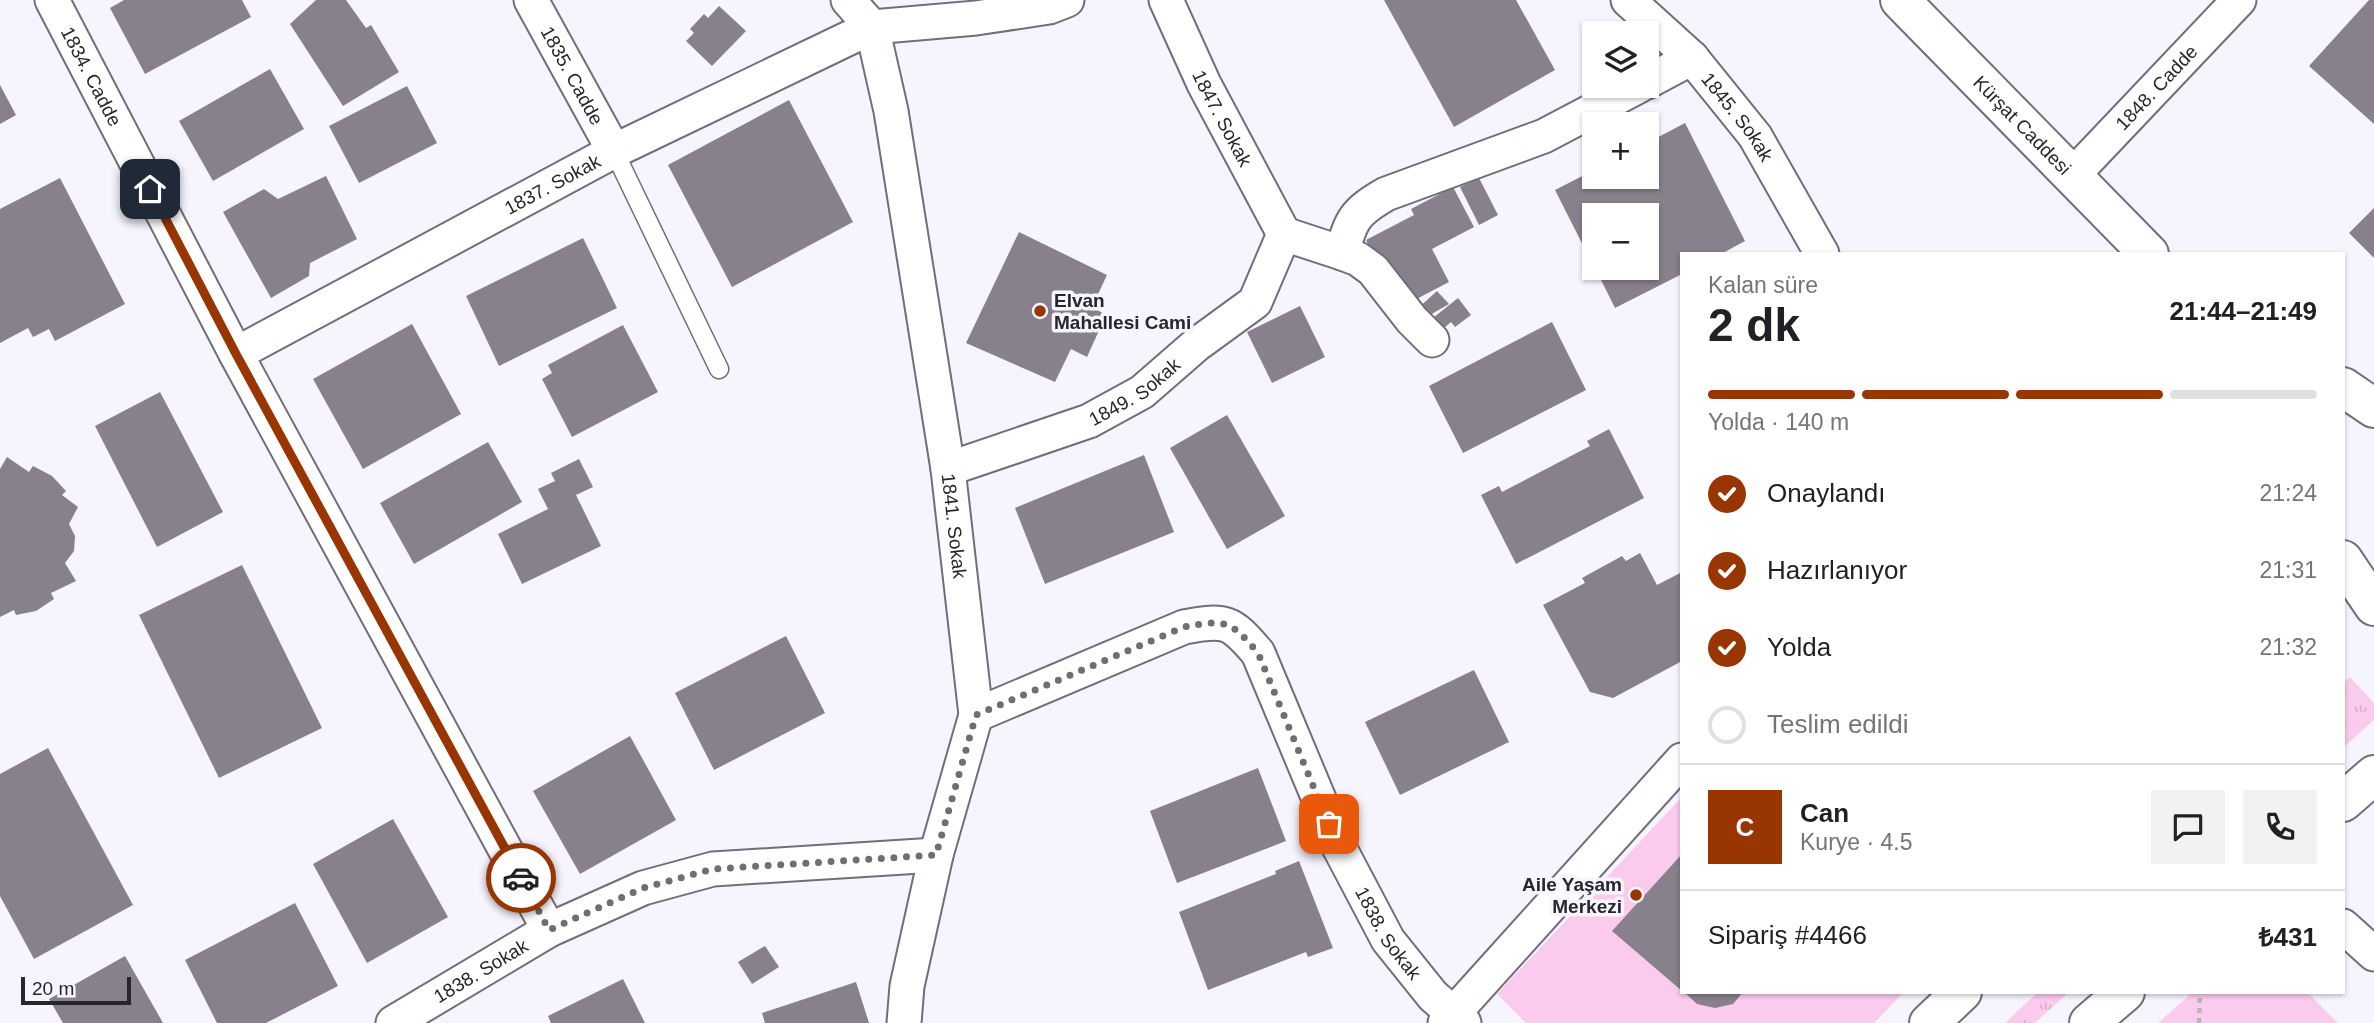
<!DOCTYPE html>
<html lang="tr">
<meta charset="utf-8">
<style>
body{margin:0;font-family:Arial,sans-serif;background:#f2f2f2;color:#202124;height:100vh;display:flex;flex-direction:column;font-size:26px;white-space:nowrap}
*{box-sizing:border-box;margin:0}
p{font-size:23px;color:#757577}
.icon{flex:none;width:38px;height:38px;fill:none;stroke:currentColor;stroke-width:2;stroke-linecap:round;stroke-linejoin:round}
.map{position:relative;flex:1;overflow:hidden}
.drawer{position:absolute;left:1680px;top:252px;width:665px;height:742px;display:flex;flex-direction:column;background:#fff;border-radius:0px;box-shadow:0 2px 5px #0004}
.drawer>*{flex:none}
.controls{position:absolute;left:1582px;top:21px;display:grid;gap:14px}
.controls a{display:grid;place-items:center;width:77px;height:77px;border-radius:0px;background:#fff;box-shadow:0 2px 5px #0004;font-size:35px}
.scale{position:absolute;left:21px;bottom:18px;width:110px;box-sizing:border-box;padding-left:7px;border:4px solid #27262b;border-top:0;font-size:19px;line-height:24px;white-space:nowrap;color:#27262b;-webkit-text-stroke:5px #f6f4fd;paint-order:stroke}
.pin{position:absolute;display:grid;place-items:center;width:60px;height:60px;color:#fff;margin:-30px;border-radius:14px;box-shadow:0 4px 10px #0006}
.courier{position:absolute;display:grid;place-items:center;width:70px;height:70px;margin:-35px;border:5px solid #993500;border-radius:50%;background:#fff;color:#222;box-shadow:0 2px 9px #0007}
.summary em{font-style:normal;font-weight:800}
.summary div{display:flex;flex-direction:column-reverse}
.summary{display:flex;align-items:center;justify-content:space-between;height:119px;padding:0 28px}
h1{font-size:46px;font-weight:800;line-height:52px}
.bar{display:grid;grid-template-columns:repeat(4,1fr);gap:10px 7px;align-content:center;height:84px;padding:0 28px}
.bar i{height:9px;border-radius:5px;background:#e0e0e0}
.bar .active{background:#993500}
.bar p{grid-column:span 4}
.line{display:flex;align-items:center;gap:18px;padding:0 28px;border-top:2px solid #e0e0e0}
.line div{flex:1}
.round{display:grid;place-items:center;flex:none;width:74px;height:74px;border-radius:0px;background:#f2f2f2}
ol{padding:0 28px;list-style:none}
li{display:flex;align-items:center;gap:21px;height:77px}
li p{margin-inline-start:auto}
li .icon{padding:7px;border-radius:50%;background:#993500;color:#fff;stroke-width:4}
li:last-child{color:#757577}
li i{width:38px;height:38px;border:4px solid #e0e0e0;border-radius:50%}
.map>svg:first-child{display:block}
</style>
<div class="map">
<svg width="2374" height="1023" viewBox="0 0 2374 1023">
<defs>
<pattern id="grass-tufts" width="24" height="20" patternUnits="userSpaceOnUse" patternTransform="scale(1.75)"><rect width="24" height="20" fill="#fbcbed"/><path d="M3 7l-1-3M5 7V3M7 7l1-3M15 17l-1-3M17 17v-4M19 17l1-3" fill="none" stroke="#d7aecb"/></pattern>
</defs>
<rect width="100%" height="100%" fill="#f6f4fd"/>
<g fill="url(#grass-tufts)">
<polygon points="2350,677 2374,703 2374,720 2343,748 2343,684"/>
<polygon points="2038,992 2069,992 2035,1023 2005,1023"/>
</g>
<g fill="#fbcbed">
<polygon points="1682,797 1682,992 1904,992 1874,1023 1526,1023 1497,994"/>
<polygon points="2193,992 2307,992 2338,1023 2158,1023"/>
</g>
<g fill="#88808c">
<polygon points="124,0 242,0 251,17 145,74 110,8"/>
<polygon points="316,0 346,0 366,28 371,25 399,72 343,106 290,24"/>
<polygon points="1384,0 1516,0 1555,70 1454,127"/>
<polygon points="2369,0 2374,0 2374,124 2309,66"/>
<polygon points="719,6 746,31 712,66 686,41 694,33 690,29 704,14 708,18"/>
<polygon points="270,69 304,129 213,181 179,121"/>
<polygon points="0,85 16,115 0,124"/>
<polygon points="407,86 437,143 359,183 329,126"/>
<polygon points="789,100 853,222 732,287 668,165"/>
<polygon points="1685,123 1745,241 1721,254 1682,254 1682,274 1615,308 1595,268 1647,268 1647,215 1594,215 1594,267 1555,190 1594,170 1594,177 1647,177 1647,143"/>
<polygon points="326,176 357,239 310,263 309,276 271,298 223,212 264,189 278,199"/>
<polygon points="60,178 125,304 55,341 49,329 33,337 28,328 0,343 0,209"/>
<polygon points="1479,178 1498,215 1479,225 1460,187"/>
<polygon points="1453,187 1474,227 1432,249 1449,282 1407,304 1388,282 1366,240 1414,215 1411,209"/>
<polygon points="2374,208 2374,258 2349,233"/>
<polygon points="1019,232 1107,275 1092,307 1106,315 1087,357 1071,349 1055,382 966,343"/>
<polygon points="583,238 617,308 499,366 466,296"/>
<polygon points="1437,291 1449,304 1423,319 1416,310"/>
<polygon points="1458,298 1471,315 1455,327 1451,322 1437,334 1428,322"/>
<polygon points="1300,306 1325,357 1272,383 1247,332"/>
<polygon points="1552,322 1586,390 1463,453 1429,386"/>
<polygon points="412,324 461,414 363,469 313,379"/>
<polygon points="623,325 658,392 572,437 542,379 552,373 548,365"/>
<polygon points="160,392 223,512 157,547 95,426"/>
<polygon points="1227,415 1285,516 1227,549 1170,448"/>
<polygon points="1609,429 1644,498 1516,564 1481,495 1499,486 1502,492 1590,446 1587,441"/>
<polygon points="488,442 522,502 414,564 380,503"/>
<polygon points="1144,455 1174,532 1045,584 1015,508"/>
<polygon points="7,457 29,472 33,466 52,476 66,491 62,495 78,507 69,524 75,536 74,551 65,563 76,581 51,593 54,599 36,611 16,615 14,610 0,617 0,469"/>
<polygon points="579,459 593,487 576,495 601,546 522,584 498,534 548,509 538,489 555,481 551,473"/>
<polygon points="1640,553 1657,585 1682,572 1682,661 1613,698 1590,692 1543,605 1585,583 1582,578 1622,556 1626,561"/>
<polygon points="242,565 322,728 219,778 139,615"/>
<polygon points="786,636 825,713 714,770 675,693"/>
<polygon points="1474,670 1509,742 1400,795 1365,722"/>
<polygon points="630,736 676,820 580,874 533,791"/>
<polygon points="48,748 133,905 34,959 0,896 0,774"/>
<polygon points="1258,768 1286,841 1177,883 1150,811"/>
<polygon points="393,819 448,917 367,963 313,864"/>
<polygon points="1682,854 1682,991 1612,931"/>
<polygon points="1299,861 1333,948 1308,957 1306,952 1208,990 1179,912 1276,874 1275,871"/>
<polygon points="295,903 338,986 266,1023 217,1023 185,960"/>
<polygon points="765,946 779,967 752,984 738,962"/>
<polygon points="125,956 163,1023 63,1023 49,999"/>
<polygon points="623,979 645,1023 551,1023 548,1016"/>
<polygon points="856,982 869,1023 765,1023 762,1013"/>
<polygon points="1684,992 1743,992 1733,1004 1715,1008 1697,1004"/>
</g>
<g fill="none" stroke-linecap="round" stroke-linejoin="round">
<g stroke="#706e7a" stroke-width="21">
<polyline id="service" points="614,151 719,369"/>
</g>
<g stroke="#706e7a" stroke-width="37">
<g id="minor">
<path id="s1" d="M52,0L236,354L549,930"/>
<path id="s2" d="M531,0L614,151"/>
<polyline points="848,0 872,27"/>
<path id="s3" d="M1166,0L1204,84L1284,234"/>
<path id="s4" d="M1628,0L1692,58L1755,136L1822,254"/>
<path id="s5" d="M872,27L891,111L948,469L976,715L936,855L907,986L904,1023"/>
<polyline points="1647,82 1692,58"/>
<path id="s6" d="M2073,175L2239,0"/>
<polyline points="1284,234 1342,253 1358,259 1373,270 1412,320 1432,340"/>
<path d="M1342,253C1351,219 1355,212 1386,194L1544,136L1639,86"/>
<path id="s7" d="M236,354L614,151L872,27L976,18L1049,7L1067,0"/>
<path id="s8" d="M948,469L1089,421L1142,392L1196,345L1255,302L1284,234"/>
<path id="s9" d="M976,715L1184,627C1226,619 1231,621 1258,653L1339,847L1388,940L1433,996L1464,1023"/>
<polyline points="2343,926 2374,954"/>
<path id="s10" d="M393,1023L549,930L643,888L713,869L936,855"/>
<polyline points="1445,1023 1682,760"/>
</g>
</g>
<g stroke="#706e7a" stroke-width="42">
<g id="secondary">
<path id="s11" d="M1900,0L2149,254"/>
<polyline points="2343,387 2374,408"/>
<polyline points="2343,560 2374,606"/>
<polyline points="2343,802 2374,775"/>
<polyline points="1929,1023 1962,992"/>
<polyline points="2089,1023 2125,992"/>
</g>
</g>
<polyline stroke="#b6b4bc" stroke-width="4.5" stroke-dasharray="5 5" stroke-linecap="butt" points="2199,1023 2200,992"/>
<use href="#service" stroke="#fff" stroke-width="18"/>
<use href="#minor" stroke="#fff" stroke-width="33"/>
<use href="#secondary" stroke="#fff" stroke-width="38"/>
</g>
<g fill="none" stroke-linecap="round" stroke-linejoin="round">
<path stroke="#6f6e74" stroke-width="7" stroke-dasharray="0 12.6" d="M521,878L549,930L643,888L713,869L936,855L976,715L1184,627C1226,619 1231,621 1258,653L1329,824"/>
<polyline stroke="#993500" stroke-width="9" points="150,189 236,354 521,878"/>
</g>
<g fill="#993500" stroke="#f6f4fd" stroke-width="2.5">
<circle cx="1040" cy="311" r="7"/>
<circle cx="1636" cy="895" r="7"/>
</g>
<g text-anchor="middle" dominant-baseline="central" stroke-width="7" stroke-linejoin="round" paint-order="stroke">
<g font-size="19" fill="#27262b" stroke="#f6f4fd">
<text stroke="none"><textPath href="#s2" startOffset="86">1835. Cadde</textPath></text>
<text stroke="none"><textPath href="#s1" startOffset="86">1834. Cadde</textPath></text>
<text stroke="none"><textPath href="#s6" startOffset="121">1848. Cadde</textPath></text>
<text stroke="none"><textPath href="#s3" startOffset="131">1847. Sokak</textPath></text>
<text stroke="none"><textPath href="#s4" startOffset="161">1845. Sokak</textPath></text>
<text stroke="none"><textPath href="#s11" startOffset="175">Kürşat Caddesi</textPath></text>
<text stroke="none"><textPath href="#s7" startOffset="359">1837. Sokak</textPath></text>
<text stroke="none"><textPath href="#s8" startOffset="203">1849. Sokak</textPath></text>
<text stroke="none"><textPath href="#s5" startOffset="506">1841. Sokak</textPath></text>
<text stroke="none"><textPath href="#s9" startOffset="621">1838. Sokak</textPath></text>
<text stroke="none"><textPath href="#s10" startOffset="102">1838. Sokak</textPath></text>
</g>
<g font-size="19" font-weight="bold" fill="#27262b" stroke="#f6f4fd" text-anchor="start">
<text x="1054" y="300">Elvan<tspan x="1054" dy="22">Mahallesi Cami</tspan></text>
<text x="1622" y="884" text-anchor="end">Aile Yaşam<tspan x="1622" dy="22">Merkezi</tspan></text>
</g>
</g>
</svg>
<div class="controls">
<a><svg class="icon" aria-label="layers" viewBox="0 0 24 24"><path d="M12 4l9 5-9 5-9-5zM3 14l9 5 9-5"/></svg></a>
<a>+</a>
<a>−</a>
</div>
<div class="scale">20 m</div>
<div class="pin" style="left:1329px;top:824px;background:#ea580c"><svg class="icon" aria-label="bag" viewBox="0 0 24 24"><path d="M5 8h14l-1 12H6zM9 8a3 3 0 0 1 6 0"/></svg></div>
<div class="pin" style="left:150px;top:189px;background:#1f2937"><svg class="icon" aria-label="home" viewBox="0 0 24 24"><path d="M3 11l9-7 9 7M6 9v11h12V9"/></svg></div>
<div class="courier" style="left:521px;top:878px"><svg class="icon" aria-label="car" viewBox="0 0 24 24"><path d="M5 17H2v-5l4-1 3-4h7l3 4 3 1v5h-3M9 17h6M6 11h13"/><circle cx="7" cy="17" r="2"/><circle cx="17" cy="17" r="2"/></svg></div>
<section class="drawer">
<div class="summary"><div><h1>2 dk</h1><p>Kalan süre</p></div><em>21:44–21:49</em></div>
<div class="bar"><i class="active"></i><i class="active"></i><i class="active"></i><i></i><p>Yolda · 140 m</p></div>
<ol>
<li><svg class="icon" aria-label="check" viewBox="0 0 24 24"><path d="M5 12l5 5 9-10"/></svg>Onaylandı<p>21:24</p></li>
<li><svg class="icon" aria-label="check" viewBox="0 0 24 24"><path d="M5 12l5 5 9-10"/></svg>Hazırlanıyor<p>21:31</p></li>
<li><svg class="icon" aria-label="check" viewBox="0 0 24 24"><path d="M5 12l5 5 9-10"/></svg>Yolda<p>21:32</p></li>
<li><i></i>Teslim edildi</li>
</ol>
<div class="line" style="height:126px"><b class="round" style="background:#993500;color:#fff">C</b><div><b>Can</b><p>Kurye · 4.5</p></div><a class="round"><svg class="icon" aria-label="chat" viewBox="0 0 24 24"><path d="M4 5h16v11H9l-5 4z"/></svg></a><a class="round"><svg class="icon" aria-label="phone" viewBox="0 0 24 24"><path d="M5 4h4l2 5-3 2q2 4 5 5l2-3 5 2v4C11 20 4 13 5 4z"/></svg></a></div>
<div class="line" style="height:91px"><div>Sipariş #4466</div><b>₺431</b></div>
</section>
</div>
